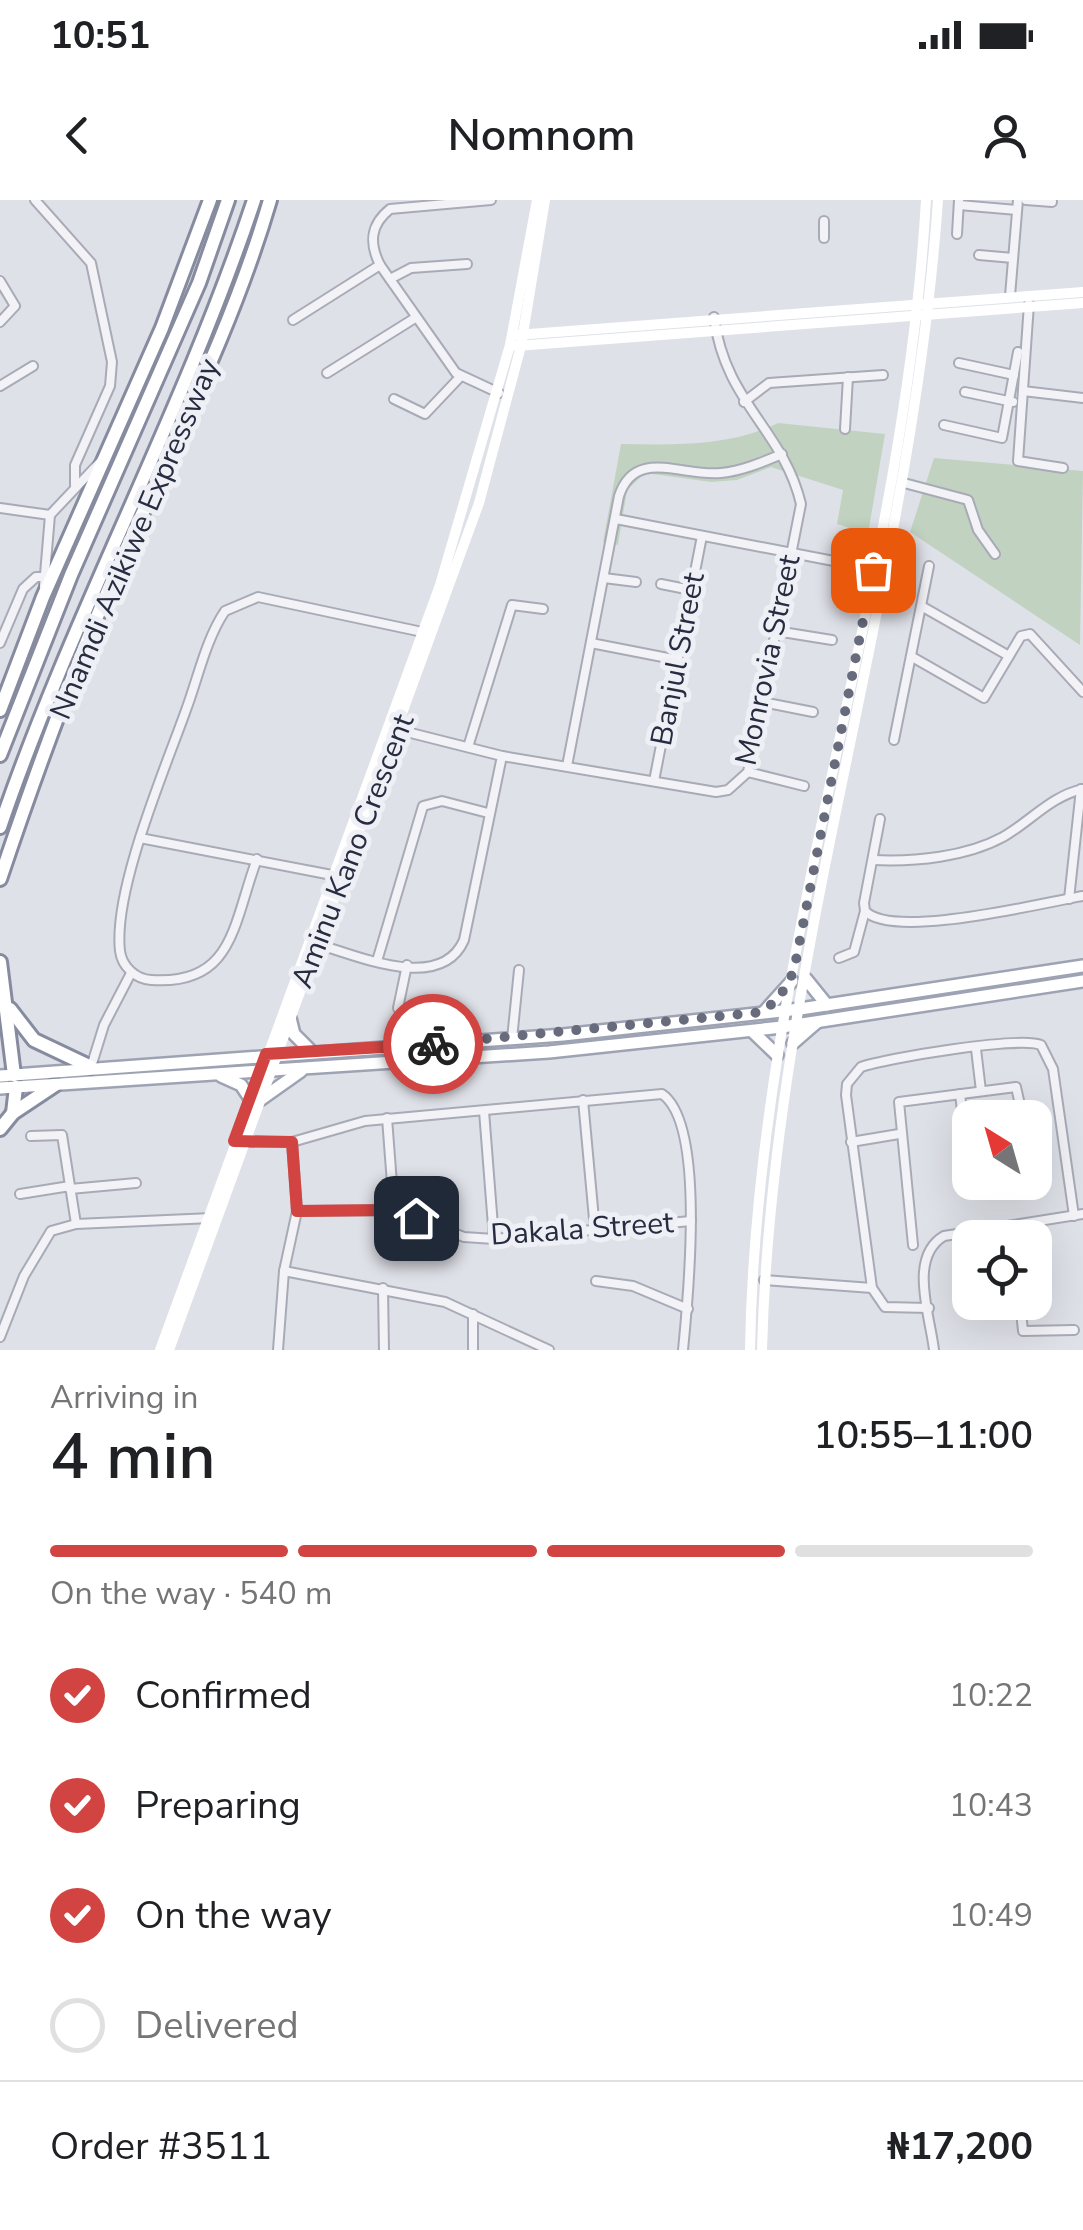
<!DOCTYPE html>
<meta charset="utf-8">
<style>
body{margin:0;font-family:"Nunito Sans",sans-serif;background:#f2f2f2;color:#202124;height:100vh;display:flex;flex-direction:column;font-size:38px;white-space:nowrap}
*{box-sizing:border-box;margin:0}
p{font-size:32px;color:#757577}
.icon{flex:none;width:55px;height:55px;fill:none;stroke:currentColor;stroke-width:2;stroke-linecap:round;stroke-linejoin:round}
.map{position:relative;height:1150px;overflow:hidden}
.panel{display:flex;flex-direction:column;background:#fff;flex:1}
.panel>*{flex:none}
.needle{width:65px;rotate:323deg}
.tools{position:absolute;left:952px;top:900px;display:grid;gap:20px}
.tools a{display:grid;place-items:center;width:100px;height:100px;border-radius:20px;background:#fff;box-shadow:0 10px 40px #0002;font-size:50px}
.pin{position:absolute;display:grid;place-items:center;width:85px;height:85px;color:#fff;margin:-42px;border-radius:20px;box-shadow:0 5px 15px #0006}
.courier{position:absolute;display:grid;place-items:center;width:100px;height:100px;margin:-50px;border:8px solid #d14441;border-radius:50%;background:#fff;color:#222;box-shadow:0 2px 12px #0007}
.overview em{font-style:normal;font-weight:600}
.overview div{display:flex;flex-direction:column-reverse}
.overview{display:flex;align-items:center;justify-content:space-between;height:170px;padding:0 50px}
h1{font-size:65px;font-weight:600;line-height:75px}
.bar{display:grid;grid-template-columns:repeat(4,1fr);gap:15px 10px;align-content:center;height:120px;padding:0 50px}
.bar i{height:12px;border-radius:8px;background:#e0e0e0}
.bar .on{background:#d14441}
.bar p{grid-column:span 4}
.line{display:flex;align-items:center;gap:25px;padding:0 50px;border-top:2px solid #e0e0e0}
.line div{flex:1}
ol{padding:0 50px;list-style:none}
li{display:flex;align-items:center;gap:30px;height:110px}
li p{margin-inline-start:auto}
li .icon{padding:10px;border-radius:50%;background:#d14441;color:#fff;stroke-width:4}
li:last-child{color:#757577}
li i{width:55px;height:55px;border:5px solid #e0e0e0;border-radius:50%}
.status{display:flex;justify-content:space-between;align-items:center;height:70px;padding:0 50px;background:#fff;direction:ltr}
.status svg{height:28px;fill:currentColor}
header{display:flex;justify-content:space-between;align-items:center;height:130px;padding:0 50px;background:#fff;font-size:45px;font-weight:600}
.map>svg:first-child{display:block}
</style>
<div class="status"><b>10:51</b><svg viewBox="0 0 49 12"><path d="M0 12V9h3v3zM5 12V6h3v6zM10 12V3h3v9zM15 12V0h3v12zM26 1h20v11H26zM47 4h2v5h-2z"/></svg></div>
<header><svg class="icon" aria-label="back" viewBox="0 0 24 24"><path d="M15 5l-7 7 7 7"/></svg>Nomnom<svg class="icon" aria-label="person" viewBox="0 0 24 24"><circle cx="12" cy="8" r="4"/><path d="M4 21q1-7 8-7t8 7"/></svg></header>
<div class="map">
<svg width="1083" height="1150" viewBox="0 0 1083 1150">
<rect width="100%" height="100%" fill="#dfe1e8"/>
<g fill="#c1d3c0">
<path d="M778,223L885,234L868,334L837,324L843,290L771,267L737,280L711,282L645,273L627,290L618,345L603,342L621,244C674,245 729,247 778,223Z"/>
<polygon points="934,258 1083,271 1080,445 910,332"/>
</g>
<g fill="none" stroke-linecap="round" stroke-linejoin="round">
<g stroke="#a8abb6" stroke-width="12">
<g id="street">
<polyline points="35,0 91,63 112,162 110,186 75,265 75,285"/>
<path d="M491,0L390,9C370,25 369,43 380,65L456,173L499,193"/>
<polyline points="1026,0 1052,2"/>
<polyline points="959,5 1017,10"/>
<polyline points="824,21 824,38"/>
<polyline points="957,34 959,0"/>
<polyline points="979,55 1013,58"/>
<polyline points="390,79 411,68 467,64"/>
<polyline points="0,81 15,106 0,122"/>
<polyline points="1010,96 1018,0"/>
<polyline points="1029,104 1018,261 1063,268"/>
<polyline points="293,120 380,65"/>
<polyline points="959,163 1014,175"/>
<polyline points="327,173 415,118"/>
<polyline points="0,186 33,166"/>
<polyline points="1023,191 1083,198"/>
<polyline points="965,192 1013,202"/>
<polyline points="394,199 425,214 460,177"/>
<polyline points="744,202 769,183 883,175"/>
<polyline points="944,225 1002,238 1018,152"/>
<polyline points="845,229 848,177"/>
<polyline points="904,283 968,300 978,330 995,354"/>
<polyline points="0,308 50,315"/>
<polyline points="616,319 844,363"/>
<polyline points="604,378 636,382"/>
<polyline points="661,384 691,390"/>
<polyline points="44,386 50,315 101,261"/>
<polyline points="923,407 1009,456"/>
<polyline points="776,431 832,440"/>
<polyline points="0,443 23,389 36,377 44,377"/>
<polyline points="591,443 678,460"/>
<polyline points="914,458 984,498 1021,436 1030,434 1083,492"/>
<polyline points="762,502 813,512"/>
<path d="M391,528L502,556L716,592L728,590L748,572L801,304C783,229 725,203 714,117"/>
<polyline points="894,540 929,366"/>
<polyline points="468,547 512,405 543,409"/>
<path d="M567,566L619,296C635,247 682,277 721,273C742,271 763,262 782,254"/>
<polyline points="748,572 804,586"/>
<polyline points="654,581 702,336"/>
<path d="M880,619L864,703L865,711C893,740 1041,703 1083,696"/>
<polyline points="140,638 337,676"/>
<path d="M257,659C233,723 234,786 151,780C136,779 122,767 120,751C113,690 165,569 186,510C198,478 206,439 225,411L258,397L427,433"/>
<path d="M873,660C915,662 966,657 1003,637C1031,621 1051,596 1083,589"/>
<polyline points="1069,699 1081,589"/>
<path d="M317,744C358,756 441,793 464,740L502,556"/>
<polyline points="839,758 854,752 865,711"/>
<polyline points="377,761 423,606 442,601 488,613"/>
<polyline points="398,808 407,765"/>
<polyline points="512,839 519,770"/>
<polyline points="976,849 981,891"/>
<polyline points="91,867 104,825 131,773"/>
<polyline points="960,894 970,977"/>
<polyline points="583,900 595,1030"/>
<polyline points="484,911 494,1039"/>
<polyline points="387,918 394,1010"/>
<polyline points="31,936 62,935 76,1024"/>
<path d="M244,942H292L365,921L662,894C706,924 688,1099 683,1150"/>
<polyline points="851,942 899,934"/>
<polyline points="971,982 971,984"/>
<polyline points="70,989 136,983"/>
<polyline points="20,994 70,986"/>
<polyline points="297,1011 394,1010 464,1037 494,1039 691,1021"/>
<polyline points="913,1045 899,902 1016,887 1023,918"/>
<polyline points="284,1071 445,1102 549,1150"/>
<polyline points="764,1080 872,1088"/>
<polyline points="596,1081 633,1086 688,1109"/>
<polyline points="383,1088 384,1150"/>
<polyline points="1020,1102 1023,1131 1074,1130"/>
<path d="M929,1108L885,1107L872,1088L846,895L847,884L861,867C887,858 1020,836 1041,845L1053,869L1074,1016"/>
<polyline points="473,1114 473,1150"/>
<polyline points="0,1137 24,1076 51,1031 76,1024 212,1018"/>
<polyline points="278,1150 284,1071 297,1011 292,942"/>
<path d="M934,1150C930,1115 908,1057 944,1036L1083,1014"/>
</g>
</g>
<g stroke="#9ea3b4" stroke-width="16">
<g id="primary">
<polyline points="806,779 827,805"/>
<polyline points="765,811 792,781"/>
<polyline points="290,818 294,834 311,851"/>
<polyline points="752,831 777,855"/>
<polyline points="793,843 816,823"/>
<polyline points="0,876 563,835 800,809 1083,766"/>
<polyline points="221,876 241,885 249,897"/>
<polyline points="0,888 549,852 782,827 1083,781"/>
<polyline points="260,900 301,871"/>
</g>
</g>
<g stroke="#868b9f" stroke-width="18">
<g id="highway">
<polyline points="0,510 43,397 162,128 210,0"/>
<polyline points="0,555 71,375 199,83 228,0"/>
<path d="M0,627C73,413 183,214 254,0"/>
<path d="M0,679C37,569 77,458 125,352C177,235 234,123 270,0"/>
<polyline points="0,762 14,875"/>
<polyline points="10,809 34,840 91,867"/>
<polyline points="13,913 16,887"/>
<polyline points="0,929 13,913 55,885"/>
</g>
</g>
<use href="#street" stroke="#f2f2f7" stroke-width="8"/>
<g stroke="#fff" stroke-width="10">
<polyline points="516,135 1083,92"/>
<polyline points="516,146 1083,103"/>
<polyline points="160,1150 440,385 510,145 537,0"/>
<polyline points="169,1150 479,303 521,146 545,0"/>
<path d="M750,1150C756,760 904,388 926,0"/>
<path d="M762,1150C772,761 911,388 938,0"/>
</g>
<use href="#primary" stroke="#fff" stroke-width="11"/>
<use href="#highway" stroke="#fff" stroke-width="12"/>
</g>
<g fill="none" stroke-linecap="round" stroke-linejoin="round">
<path stroke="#676b7b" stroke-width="10" stroke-dasharray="0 18" d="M433,844L763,812C781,796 791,784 796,760L873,370"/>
<polyline stroke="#d14441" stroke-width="12" points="416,1018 394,1010 297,1011 292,942 234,941 266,854 433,844"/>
</g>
<g text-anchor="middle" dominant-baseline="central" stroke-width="10" stroke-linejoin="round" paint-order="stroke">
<g font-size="30" fill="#272c40" stroke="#eef0f6">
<text transform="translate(135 339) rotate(-67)">Nnamdi Azikiwe Expressway</text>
<text transform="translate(678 459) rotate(-79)">Banjul Street</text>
<text transform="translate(768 460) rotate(-78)">Monrovia Street</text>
<text transform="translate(353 651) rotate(-69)">Aminu Kano Crescent</text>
<text transform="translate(582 1029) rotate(-4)">Dakala Street</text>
</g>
</g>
</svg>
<div class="tools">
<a><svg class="needle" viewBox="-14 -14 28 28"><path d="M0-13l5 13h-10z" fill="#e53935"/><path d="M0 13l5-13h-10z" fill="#757577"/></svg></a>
<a><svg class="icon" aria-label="locate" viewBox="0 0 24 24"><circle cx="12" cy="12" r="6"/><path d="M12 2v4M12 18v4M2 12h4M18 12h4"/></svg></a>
</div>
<div class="pin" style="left:873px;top:370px;background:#ea580c"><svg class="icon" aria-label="bag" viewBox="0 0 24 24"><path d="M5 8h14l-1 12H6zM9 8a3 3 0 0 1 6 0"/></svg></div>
<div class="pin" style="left:416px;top:1018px;background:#1f2937"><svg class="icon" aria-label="home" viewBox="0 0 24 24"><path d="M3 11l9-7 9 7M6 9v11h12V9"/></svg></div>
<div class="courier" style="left:433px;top:844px"><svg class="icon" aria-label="bike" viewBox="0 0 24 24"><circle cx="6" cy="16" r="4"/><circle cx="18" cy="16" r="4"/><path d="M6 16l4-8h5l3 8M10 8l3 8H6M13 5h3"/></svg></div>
</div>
<section class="panel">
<div class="overview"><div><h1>4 min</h1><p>Arriving in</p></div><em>10:55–11:00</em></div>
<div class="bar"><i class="on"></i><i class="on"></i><i class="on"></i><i></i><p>On the way · 540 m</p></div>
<ol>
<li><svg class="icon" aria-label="check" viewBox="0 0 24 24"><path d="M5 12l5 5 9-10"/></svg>Confirmed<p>10:22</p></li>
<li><svg class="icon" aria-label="check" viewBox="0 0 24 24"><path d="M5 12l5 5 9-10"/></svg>Preparing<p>10:43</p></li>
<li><svg class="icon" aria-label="check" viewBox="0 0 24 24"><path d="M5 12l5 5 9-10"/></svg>On the way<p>10:49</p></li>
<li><i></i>Delivered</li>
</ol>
<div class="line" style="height:130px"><div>Order #3511</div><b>₦17,200</b></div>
</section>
